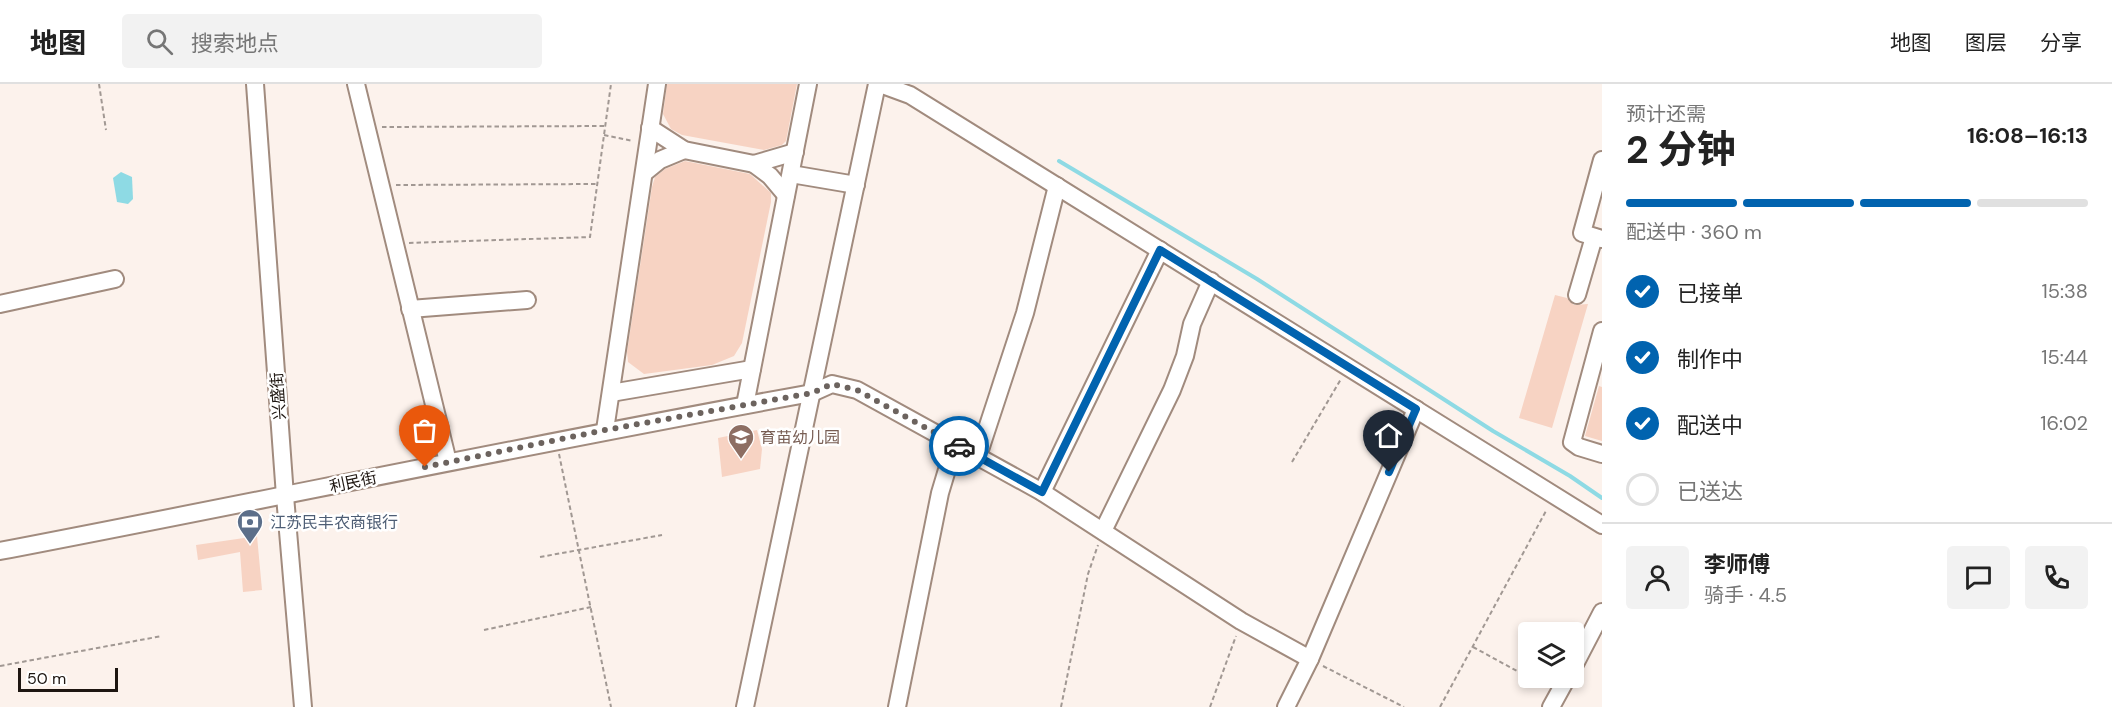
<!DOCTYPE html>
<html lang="zh">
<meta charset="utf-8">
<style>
body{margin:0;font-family:"DM Sans","Noto Sans SC",sans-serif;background:#f2f2f2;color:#222;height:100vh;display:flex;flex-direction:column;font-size:22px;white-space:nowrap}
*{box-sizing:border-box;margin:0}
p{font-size:20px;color:#767676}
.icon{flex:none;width:33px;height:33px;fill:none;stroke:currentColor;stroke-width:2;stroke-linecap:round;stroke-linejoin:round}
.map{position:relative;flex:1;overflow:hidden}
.panel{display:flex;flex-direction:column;background:#fff;width:510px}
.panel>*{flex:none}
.fabs{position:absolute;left:1518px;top:538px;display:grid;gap:12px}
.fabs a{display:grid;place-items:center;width:66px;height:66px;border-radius:6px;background:#fff;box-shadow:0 3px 9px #0003;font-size:30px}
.scale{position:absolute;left:18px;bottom:15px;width:100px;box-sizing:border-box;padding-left:6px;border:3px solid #1e1611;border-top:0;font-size:16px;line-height:21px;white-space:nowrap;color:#1e1611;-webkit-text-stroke:4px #fff;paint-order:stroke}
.pin{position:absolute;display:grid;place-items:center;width:51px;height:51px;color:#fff;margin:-62px -26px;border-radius:50% 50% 50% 0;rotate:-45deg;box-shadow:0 0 6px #0007}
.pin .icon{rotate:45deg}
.courier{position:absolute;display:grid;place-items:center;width:60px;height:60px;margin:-30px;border:4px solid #0163af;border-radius:50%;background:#fff;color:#222;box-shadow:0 2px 8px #0007}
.head em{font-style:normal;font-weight:700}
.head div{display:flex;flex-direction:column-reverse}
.head{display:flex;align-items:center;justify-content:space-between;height:102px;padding:0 24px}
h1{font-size:39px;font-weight:700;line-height:45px}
.bar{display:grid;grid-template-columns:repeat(4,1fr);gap:9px 6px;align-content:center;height:72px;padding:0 24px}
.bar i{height:8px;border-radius:4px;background:#e0e0e0}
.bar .on{background:#0163af}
.bar p{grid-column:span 4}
.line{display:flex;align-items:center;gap:15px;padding:0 24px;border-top:2px solid #e0e0e0}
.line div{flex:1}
.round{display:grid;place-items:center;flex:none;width:63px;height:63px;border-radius:6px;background:#f2f2f2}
ol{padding:0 24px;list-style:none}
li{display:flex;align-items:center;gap:18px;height:66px}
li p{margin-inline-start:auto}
li .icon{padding:6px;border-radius:50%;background:#0163af;color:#fff;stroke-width:4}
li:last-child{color:#767676}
li i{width:33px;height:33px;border:3px solid #e0e0e0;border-radius:50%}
header{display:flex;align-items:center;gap:36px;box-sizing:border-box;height:84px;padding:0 30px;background:#fff;border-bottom:2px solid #e0e0e0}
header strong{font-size:28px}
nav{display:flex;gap:33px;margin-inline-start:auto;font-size:21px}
.search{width:420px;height:54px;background:#f2f2f2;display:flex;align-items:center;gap:15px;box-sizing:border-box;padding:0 21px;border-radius:6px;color:#767676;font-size:22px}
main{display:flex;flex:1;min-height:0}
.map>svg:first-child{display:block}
</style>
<header>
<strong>地图</strong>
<div class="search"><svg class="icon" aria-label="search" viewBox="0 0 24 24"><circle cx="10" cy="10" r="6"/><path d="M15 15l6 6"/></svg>搜索地点</div>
<nav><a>地图</a><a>图层</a><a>分享</a></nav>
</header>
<main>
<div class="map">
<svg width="1602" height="623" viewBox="0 0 1602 623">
<rect width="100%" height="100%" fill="#fcf2ec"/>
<polygon fill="#8edae4" points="121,88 132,93 133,115 128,120 117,118 113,94"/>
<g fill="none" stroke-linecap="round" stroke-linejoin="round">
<polyline stroke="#8edae4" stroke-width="4" points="1059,77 1257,195 1493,347 1570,392 1602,414"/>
</g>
<g fill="#f7d3c3">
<polygon points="667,0 797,0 786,57 782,61 764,66 682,51 671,45 663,30"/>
<polygon points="685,77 750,90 771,109 771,118 742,259 734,272 712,281 644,290 628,278 627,268 652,103 655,93 665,85"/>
<polygon points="1555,211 1567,214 1574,221 1588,220 1552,344 1519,334"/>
<polygon points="1599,302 1602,303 1602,357 1585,352"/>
<polygon points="757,346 762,365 760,385 722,393 718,354"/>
<polygon points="257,452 262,506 243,508 240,468 198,476 196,461"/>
</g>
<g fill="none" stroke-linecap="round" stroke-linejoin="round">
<g stroke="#a18b7e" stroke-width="20">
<g id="minor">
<polyline points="255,0 285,412 303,623"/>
<polyline points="356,0 448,378"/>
<polyline points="880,0 910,11 1602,441"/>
<polyline points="650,44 684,66 754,80 795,68"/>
<polyline points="1602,76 1582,149 1602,155"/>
<polyline points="754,80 770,92 786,111"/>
<polyline points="644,89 660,76 684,66"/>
<polyline points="791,90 856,101"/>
<polyline points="1577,211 1594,153"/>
<polyline points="0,220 115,195"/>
<polyline points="410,225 527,216"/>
<polyline points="1602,247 1572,358 1579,363 1602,370"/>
<polyline points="611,309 752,285"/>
<polyline points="745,321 808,0"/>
<polyline points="605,346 657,0"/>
<polyline points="978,372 1025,229 1057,102"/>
<polyline points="1042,408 1160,166"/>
<polyline points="1103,447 1172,306 1185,272 1192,240 1211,197"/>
<path d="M0,467C271,415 541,358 812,309L832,300L857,306L1042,408L1241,537L1310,575"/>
<polyline points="1574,582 1602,528"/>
<polyline points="745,623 877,0"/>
<polyline points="897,623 940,409 955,359"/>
<polyline points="1286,623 1310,575 1416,325"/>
<polyline points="1551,623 1567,594"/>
</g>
</g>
<g stroke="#a19893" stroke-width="2" stroke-dasharray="4.5 3" stroke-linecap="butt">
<polyline points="99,0 106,46"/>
<polyline points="382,43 605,42"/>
<polyline points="604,51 633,57"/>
<polyline points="396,101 597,100"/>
<polyline points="409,159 590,153 611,0"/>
<polyline points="559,370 611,623"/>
<polyline points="1292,378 1341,295"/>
<polyline points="540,473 662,451"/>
<polyline points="484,546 591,523"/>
<polyline points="1473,563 1528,593"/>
<polyline points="0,582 162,552"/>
<polyline points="1323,582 1404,623"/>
<polyline points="1531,594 1547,603"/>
<polyline points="1061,623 1088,490 1098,461"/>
<polyline points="1210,623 1236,552"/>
<polyline points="1440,623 1547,425"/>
</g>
<use href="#minor" stroke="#fff" stroke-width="16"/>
</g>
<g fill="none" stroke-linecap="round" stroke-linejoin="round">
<polyline stroke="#6c635e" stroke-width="6" stroke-dasharray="0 10.8" points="425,383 605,346 812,309 832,300 857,306 959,362"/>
<polyline stroke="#0163af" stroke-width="8" points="959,362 1042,408 1160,166 1416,325 1389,388"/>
</g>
<defs>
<g id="school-pin" transform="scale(1.35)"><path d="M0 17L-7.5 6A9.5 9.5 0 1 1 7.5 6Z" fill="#8d6e63" stroke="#fff"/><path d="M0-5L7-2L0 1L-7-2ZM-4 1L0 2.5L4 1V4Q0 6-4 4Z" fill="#fff"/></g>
<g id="bank-pin" transform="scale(1.35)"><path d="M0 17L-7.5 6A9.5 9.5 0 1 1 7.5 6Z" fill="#5c6f8a" stroke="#fff"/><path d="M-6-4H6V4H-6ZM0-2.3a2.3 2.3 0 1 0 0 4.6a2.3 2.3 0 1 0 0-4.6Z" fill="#fff"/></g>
</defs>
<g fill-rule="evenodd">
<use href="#school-pin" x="741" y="353"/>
<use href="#bank-pin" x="250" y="438"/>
</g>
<g text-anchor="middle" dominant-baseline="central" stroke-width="5" stroke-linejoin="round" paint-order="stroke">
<g font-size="16" fill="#1e1611" stroke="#fff">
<text transform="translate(278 312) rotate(-94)">兴盛街</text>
<text transform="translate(353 398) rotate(-12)">利民街</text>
</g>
<g font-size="16" fill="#785e54" stroke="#fff" text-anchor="start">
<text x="760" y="353">育苗幼儿园</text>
</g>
<g font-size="16" fill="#4e5e75" stroke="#fff" text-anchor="start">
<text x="270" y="438">江苏民丰农商银行</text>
</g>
</g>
</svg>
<div class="fabs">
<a><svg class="icon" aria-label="layers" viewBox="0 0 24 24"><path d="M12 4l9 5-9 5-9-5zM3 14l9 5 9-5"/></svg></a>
</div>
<div class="scale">50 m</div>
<div class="pin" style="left:425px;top:383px;background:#ea580c"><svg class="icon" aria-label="bag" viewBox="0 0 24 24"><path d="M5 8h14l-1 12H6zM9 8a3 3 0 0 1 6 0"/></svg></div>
<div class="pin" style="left:1389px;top:388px;background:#1f2937"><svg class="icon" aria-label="home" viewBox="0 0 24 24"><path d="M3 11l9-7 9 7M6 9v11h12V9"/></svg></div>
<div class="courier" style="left:959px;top:362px"><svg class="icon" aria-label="car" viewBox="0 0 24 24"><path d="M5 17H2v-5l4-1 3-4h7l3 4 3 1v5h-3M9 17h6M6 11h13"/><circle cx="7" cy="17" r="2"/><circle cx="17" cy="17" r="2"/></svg></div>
</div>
<section class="panel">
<div class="head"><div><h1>2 分钟</h1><p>预计还需</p></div><em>16:08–16:13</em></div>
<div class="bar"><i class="on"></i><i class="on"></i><i class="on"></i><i></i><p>配送中 · 360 m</p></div>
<ol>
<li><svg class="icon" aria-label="check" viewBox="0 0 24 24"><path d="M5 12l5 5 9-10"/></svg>已接单<p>15:38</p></li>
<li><svg class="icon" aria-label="check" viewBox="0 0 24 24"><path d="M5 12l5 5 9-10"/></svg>制作中<p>15:44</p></li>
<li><svg class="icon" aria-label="check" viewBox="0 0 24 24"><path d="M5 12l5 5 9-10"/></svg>配送中<p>16:02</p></li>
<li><i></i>已送达</li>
</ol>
<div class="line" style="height:108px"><a class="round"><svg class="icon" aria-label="person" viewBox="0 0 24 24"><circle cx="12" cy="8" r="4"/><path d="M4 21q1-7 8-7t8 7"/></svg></a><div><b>李师傅</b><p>骑手 · 4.5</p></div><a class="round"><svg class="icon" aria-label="chat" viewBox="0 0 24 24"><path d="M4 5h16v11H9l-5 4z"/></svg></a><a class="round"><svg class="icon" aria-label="phone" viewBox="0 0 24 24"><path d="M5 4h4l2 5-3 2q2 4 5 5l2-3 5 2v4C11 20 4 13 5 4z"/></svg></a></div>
</section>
</main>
